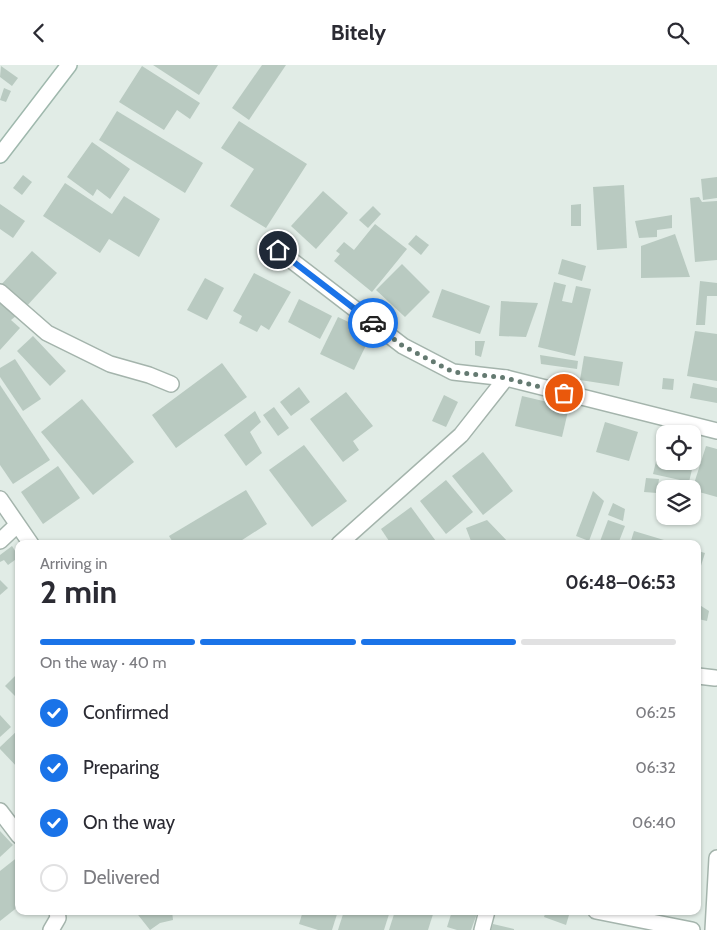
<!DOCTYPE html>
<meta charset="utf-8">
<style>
body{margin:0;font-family:Cabin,sans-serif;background:#f7f7f7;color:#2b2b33;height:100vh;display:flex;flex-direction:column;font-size:19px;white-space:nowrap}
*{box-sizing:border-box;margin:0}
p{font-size:16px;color:#7c7c81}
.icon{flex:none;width:28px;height:28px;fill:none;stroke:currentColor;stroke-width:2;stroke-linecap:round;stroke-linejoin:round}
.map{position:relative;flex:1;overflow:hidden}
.sheet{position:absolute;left:15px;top:475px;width:686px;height:375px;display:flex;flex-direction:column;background:#fff;border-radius:10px;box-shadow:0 1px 4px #0004}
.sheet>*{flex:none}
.fabs{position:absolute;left:656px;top:360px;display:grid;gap:10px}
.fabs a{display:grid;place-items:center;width:45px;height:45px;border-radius:10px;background:#fff;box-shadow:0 1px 4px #0004;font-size:25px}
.pin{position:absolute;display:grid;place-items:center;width:42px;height:42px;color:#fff;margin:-21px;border:2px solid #fff;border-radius:50%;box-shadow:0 1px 5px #0007}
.courier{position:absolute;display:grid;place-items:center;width:50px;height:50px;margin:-25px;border:4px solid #1a73e8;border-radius:50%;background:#fff;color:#222;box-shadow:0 1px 6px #0007}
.headline em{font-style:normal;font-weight:800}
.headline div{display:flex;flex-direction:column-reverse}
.headline{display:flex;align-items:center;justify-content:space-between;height:85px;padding:0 25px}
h1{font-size:32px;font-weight:800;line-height:38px}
.bar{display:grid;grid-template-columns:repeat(4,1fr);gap:8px 5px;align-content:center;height:60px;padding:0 25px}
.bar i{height:6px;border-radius:4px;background:#e1e1e2}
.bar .current{background:#1a73e8}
.bar p{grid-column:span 4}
ol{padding:0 25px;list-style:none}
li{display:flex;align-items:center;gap:15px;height:55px}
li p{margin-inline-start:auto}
li .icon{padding:5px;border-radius:50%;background:#1a73e8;color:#fff;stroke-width:4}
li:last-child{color:#7c7c81}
li i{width:28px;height:28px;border:2px solid #e1e1e2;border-radius:50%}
header{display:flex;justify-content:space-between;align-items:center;height:65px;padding:0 25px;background:#fff;font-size:22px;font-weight:800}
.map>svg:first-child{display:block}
</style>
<header><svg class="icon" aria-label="back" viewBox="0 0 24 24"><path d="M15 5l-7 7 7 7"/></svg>Bitely<svg class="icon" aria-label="search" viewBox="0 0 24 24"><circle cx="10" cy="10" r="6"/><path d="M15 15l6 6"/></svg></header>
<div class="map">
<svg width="717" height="865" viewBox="0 0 717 865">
<rect width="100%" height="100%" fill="#e1ece6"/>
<g fill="#b9cac1">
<polygon points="153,0 218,0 199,30"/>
<polygon points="262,0 286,0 249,55 232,43"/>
<polygon points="1,1 18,13 12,21 0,12"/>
<polygon points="142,1 200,38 190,54 177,45 164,65 119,37"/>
<polygon points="4,23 11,26 6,37 0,35"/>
<polygon points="117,46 203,98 185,128 99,75"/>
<polygon points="239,56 307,99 266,163 230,141 254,104 221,83"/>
<polygon points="92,77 130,104 110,134 97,124 93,131 67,112"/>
<polygon points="23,110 32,117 22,130 13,123"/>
<polygon points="717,112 717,133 703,135 701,114"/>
<polygon points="65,118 112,149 124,131 160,154 139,192 109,174 100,188 43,151"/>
<polygon points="624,120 627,183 597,185 593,122"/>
<polygon points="323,126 348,148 316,184 291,161"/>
<polygon points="699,132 702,137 717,136 717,195 695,197 690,133"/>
<polygon points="0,139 25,156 13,173 0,164"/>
<polygon points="581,139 581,161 571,161 571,140"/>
<polygon points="373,141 381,149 368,163 359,155"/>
<polygon points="672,150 672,163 657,165 657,172 639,173 635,156"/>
<polygon points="375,159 407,184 372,227 334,196 340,189 336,186 344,177 354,185"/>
<polygon points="675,169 690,212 641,213 641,181"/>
<polygon points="416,170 429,180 421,190 408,179"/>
<polygon points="32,186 57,208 25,243 0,221"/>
<polygon points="562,194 586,201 582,216 558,209"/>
<polygon points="402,199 430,227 405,252 376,225"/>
<polygon points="254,208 291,227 269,265 261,260 257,267 239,258 242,251 233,246"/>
<polygon points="205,213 224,223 207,255 187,245"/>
<polygon points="700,216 717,218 717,231 707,231 705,260 696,260"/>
<polygon points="554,217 566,220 562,236 572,238 576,221 591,224 575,291 538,282"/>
<polygon points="442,224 490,241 480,269 432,252"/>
<polygon points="299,234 332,251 320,274 288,257"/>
<polygon points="501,236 538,238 526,272 499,271"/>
<polygon points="0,237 16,251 11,255 20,263 0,285"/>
<polygon points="338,252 372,268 354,305 320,289"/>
<polygon points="695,266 717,269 717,316 687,311"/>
<polygon points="33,271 66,306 50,321 17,286"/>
<polygon points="475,276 485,276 481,292 475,290"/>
<polygon points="540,290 578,296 577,304 541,299"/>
<polygon points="584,291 623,297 619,321 580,315"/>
<polygon points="15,294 41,334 23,346 0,312 0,303"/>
<polygon points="222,298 247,332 176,383 152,350"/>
<polygon points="663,313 674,314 673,325 662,324"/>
<polygon points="693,318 717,323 717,338 690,333"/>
<polygon points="0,320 50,395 13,419 0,400"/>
<polygon points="299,322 310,337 291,351 280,337"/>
<polygon points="346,327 373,361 353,376 359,385 343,397 310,354"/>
<polygon points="444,330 458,337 446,362 432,356"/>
<polygon points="522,331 569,342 562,372 515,361"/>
<polygon points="82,334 134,397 93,430 41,367"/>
<polygon points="274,342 289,363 278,371 263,350"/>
<polygon points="255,346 261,357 250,367 262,388 246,401 224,370"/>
<polygon points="605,357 638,367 629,396 596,387"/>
<polygon points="663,367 665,368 665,396 692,396 692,374 699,375 689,417 653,409"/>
<polygon points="304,380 347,436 312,462 269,405"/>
<polygon points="706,381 717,384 717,432 692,425"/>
<polygon points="483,387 513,426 483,450 452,411"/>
<polygon points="58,401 80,433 43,459 21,427"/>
<polygon points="646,413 659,414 657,428 644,427"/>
<polygon points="446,415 473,447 446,469 420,436"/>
<polygon points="246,425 267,459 236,479 174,479 169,471"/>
<polygon points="593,426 604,436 589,476 576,471"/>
<polygon points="613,438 625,444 623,456 608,450"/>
<polygon points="411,442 438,479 391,479 381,464"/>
<polygon points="487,455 510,479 468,479 471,476 466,463"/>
<polygon points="608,455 625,461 618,479 599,479"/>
<polygon points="634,466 674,478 674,479 630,479"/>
<polygon points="12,481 19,492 8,500 4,495 0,497 0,490"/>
<polygon points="698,486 705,488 698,510"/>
<polygon points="0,515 8,523 0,530"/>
<polygon points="698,539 709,546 707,556 698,554"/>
<polygon points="19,607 19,633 18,634 5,621"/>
<polygon points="0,650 11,662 0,672"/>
<polygon points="19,664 19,704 0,684 0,682"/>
<polygon points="0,766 13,780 0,792"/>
<polygon points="19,791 19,841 0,856 0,806"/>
<polygon points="135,846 172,846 173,855 160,858 150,865"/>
<polygon points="303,846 338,846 332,865 318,865 299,859"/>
<polygon points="344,846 390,846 384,865 338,865"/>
<polygon points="395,846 434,846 428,865 389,865"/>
<polygon points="452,846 478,846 471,865 457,865 447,862"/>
<polygon points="546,846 556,846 569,850 566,860 544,852"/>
<polygon points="493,859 514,864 514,865 491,865"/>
</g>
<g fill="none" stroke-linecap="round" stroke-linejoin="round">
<g stroke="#a4b4ac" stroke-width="18">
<g id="minor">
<polyline points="278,185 403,281 453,307 506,313 717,366"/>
<polyline points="0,227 47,268 110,299 149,310 171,319"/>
<polyline points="0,434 31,479"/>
<polyline points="0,476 17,460"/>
<polyline points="339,479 461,370 506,313"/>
<polyline points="698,611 715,613"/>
<polyline points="0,746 19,771"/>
<polyline points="596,846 692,865"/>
<polyline points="51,865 58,853 57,846"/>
<polyline points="482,865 487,846"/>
<polyline points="713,865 717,793"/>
</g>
</g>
<g stroke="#9fb8ad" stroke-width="18">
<polyline id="secondary" points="0,90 69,0"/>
</g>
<use href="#minor" stroke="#fff" stroke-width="15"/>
<use href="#secondary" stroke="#fff" stroke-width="15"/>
</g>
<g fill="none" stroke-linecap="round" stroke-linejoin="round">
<polyline stroke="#647a71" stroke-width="5" stroke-dasharray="0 9" points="373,258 403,281 453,307 506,313 564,328"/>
<polyline stroke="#1a73e8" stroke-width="6" points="278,185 373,258"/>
</g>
</svg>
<div class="fabs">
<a><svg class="icon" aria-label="locate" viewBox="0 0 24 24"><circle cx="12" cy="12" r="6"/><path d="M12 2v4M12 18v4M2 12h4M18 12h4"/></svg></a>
<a><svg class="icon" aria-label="layers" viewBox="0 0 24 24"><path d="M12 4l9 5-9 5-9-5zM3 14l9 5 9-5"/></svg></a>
</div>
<div class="pin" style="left:564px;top:328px;background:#ea580c"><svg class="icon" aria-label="bag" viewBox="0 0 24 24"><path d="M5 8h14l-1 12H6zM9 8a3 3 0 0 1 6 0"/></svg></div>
<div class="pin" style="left:278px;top:185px;background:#1f2937"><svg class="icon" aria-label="home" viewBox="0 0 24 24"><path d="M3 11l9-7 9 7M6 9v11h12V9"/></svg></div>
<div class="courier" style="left:373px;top:258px"><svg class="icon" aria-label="car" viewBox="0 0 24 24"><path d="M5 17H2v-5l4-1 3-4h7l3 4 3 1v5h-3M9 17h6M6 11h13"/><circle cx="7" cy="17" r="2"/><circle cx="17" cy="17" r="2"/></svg></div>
<section class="sheet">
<div class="headline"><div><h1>2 min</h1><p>Arriving in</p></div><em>06:48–06:53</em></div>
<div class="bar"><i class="current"></i><i class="current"></i><i class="current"></i><i></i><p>On the way · 40 m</p></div>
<ol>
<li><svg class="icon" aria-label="check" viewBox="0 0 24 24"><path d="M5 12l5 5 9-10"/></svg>Confirmed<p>06:25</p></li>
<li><svg class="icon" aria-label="check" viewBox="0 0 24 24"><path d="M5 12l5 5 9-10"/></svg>Preparing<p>06:32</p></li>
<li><svg class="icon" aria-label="check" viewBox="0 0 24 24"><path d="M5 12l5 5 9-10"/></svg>On the way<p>06:40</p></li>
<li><i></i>Delivered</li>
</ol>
</section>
</div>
